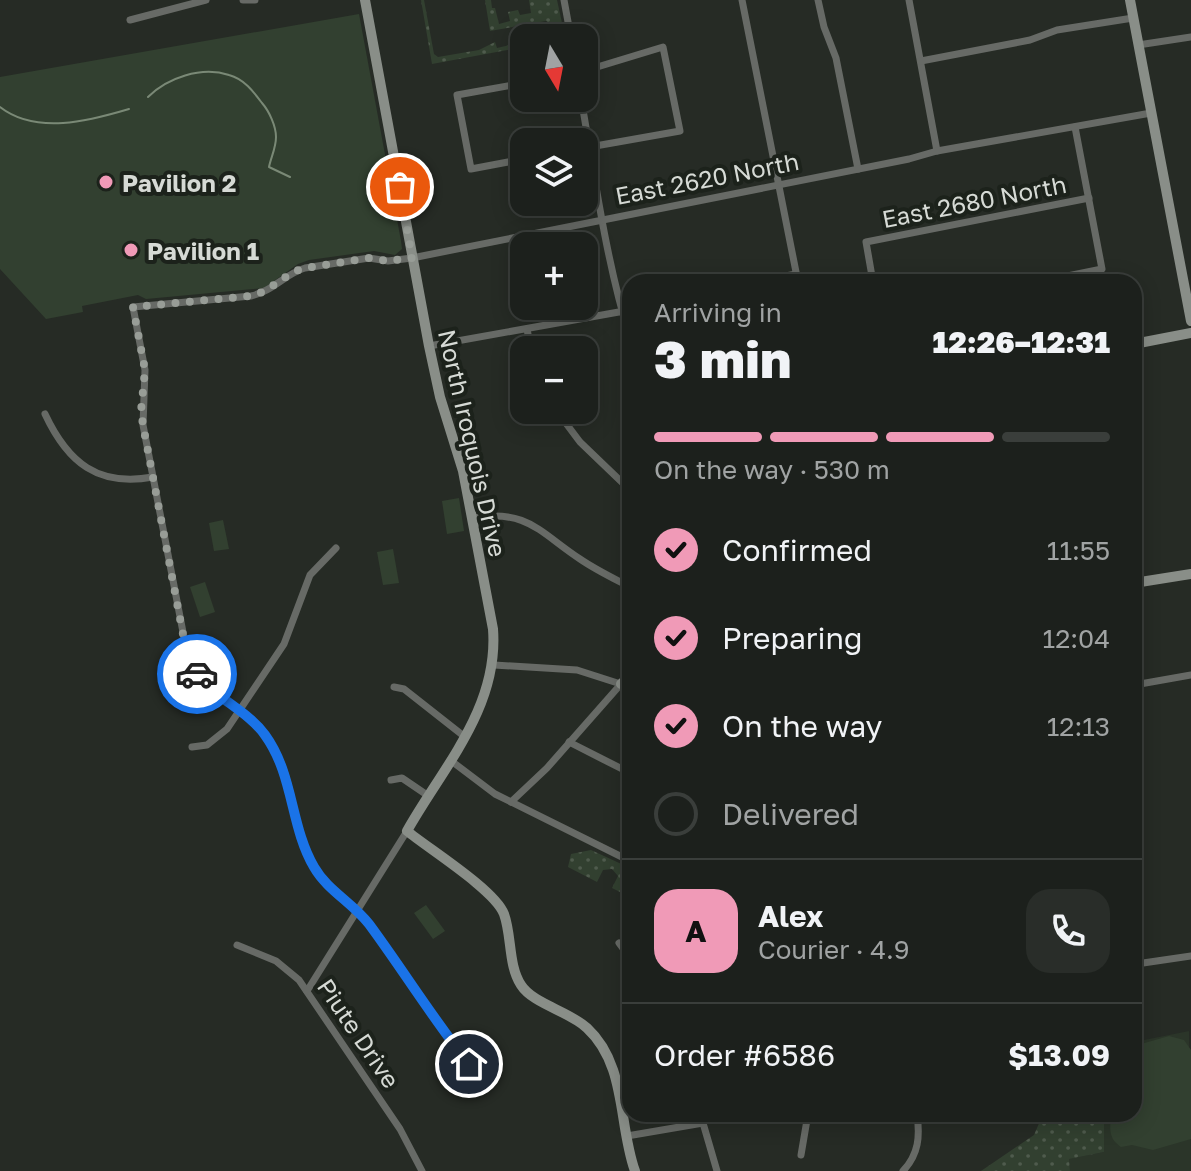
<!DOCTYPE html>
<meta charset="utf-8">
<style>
body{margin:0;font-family:"Golos Text",sans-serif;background:#292d29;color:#f1f3f6;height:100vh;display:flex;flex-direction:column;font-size:30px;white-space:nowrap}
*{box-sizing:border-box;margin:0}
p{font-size:26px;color:#a0a3a3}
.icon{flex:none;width:44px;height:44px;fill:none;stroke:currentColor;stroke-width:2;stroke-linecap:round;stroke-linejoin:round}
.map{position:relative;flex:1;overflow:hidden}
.panel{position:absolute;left:622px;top:274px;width:520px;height:848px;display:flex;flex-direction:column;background:#1c201c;border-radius:24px;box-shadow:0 4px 20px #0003,0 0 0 2px #3a3e3b}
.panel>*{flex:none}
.needle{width:52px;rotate:170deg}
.tools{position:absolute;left:510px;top:24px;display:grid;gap:16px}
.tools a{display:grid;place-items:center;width:88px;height:88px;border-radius:16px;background:#1c201c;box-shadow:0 4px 20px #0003,0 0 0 2px #3a3e3b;font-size:40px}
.pin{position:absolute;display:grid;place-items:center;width:68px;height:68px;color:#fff;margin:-34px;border:4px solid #fff;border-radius:50%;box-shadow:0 2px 8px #0007}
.courier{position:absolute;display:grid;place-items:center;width:80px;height:80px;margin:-40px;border:6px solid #1a73e8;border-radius:50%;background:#fff;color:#222;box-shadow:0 2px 10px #0007}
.headline em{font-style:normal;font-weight:800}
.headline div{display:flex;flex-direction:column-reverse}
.headline{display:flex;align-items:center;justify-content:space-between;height:136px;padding:0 32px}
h1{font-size:52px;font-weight:800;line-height:60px}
.bar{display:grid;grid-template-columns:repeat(4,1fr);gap:12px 8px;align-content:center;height:96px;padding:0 32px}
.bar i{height:10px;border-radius:6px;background:#3a3e3b}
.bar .selected{background:#f09ab7}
.bar p{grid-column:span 4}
.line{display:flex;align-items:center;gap:20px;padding:0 32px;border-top:2px solid #3a3e3b}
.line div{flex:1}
.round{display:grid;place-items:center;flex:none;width:84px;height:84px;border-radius:24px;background:#292d29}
ol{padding:0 32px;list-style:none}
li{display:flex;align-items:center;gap:24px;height:88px}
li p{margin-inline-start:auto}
li .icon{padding:8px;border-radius:50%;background:#f09ab7;color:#111;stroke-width:4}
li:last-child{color:#a0a3a3}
li i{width:44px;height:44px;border:4px solid #3a3e3b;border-radius:50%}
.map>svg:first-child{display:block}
</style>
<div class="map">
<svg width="1191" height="1171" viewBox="0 0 1191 1171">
<defs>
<pattern id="grass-dots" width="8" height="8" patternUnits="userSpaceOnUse" patternTransform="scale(2)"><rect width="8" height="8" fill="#324030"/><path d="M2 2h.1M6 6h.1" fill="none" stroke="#4f5b4d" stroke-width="1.8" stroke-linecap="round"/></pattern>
</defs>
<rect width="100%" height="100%" fill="#262b25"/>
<polygon fill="#2b3529" points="1189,1031 1191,1171 1070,1171 1068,1159 1104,1152 1104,1114 1134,1114 1134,1042"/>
<g fill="url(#grass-dots)">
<polygon points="421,0 424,0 434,54 438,57 479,50 495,42 497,48 524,42 524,47 432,64"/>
<polygon points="485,0 491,0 492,8 495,8 499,24 510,21 508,12 518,10 520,15 531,13 529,0 557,0 562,23 551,24 546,21 490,31"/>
<polygon points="591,850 630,868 630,897 612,888 618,876 612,869 603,870 597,882 568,867 571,854"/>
<polygon points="1043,1114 1104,1114 1104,1152 1069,1159 1070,1171 981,1171 1034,1135"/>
</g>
<g fill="#324030">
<polygon points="359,14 401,241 402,249 395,255 374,251 309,260 298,264 264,288 146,299 138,295 82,306 83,312 46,319 0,269 0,77"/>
<polygon points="459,498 464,531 447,534 442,501"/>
<polygon points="223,520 229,549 214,551 209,523"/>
<polygon points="393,549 399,583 383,585 377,552"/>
<polygon points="205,582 215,612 200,617 190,587"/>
<polygon points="426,905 445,931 433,939 414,913"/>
<path d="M1169,1036L1184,1040L1191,1050V1139L1153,1150L1132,1145L1121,1147C1108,1138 1110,1129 1111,1114H1134V1046Z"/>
</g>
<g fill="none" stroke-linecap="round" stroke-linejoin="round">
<g stroke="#7a8976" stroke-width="2">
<path d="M148,97C167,78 201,66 229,75C244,79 253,91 262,103C269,111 276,126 276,137C276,148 271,157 269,167L290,177"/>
<path d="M0,107C36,135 89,121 129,109"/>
</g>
<g stroke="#676a66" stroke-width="7">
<polyline points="243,0 255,0"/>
<polyline points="564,0 571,38"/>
<polyline points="742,0 798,282"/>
<polyline points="818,0 824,27 836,58 858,169"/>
<polyline points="909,0 937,151"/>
<polyline points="130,20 206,0"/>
<polyline points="1138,45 1191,37"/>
<polyline points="921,61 1030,40 1057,30 1133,18"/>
<polyline points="584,71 663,47 680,131 584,148"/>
<polyline points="524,83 457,95 471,169 524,159"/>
<path d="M581,98C595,178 606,261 630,338"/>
<polyline points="755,282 796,274"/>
<polyline points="873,282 866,242 1089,198"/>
<polyline points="1038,282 1102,269 1075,127"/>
<polyline points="527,329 531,350"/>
<polyline points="429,346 630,310"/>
<polyline points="556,410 580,442 630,490"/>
<path d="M45,414C68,463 98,487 153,477"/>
<path d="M472,518C528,509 539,532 580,559C596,570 613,578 630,587"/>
<polyline points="494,665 577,670 630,687"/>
<polyline points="1134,682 1140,684 1191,675"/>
<polyline points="394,687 404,689 465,737"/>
<polyline points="569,742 630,773"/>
<polyline points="192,747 207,745 227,729 284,644 310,575 336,548"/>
<polyline points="450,760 495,794 630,861"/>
<polyline points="391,780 402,778 427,795"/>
<polyline points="511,802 547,768 621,684"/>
<polyline points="619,943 630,958"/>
<polyline points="237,945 276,961 299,980 400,1129 422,1171"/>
<polyline points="1134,961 1143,963 1191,956"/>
<polyline points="307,991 407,831"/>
<path d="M469,1064C433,1019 403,970 369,924C353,903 328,890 314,867C292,830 295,782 272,745C250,709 206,698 188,658L143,425L145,370L133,307L251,296C273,291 285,274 305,268L369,258L388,261L412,258L909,159L937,151L1151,113"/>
<polyline points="706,1114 703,1123 717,1171"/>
<polyline points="627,1136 703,1123"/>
<polyline points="801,1155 808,1114"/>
<path d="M903,1171C919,1154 920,1136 917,1114"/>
</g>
<g stroke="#898e88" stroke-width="10">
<path d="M365,0L429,346L440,397L463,471L493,629C499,708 443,767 407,831C429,849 495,890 504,914C512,936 508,965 521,985C533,1004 569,1011 587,1028C627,1065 618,1124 635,1171"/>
<polyline points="1130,0 1191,321"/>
<polyline points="1134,344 1191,333"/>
<polyline points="1134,583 1191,574"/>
<polyline points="621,684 630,676"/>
</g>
</g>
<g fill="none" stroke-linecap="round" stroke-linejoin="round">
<path stroke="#989d97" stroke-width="8" stroke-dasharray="0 14.4" d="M197,674L186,650L143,425L141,411L145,370L133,307L251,296C272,291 285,273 305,268L369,258L388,261L412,258L400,187"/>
<path stroke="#1a73e8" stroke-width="10" d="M197,674C216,699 247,710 265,735C294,775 290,826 314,867C327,890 353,903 369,924C403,970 433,1019 469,1064"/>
</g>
<g fill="#f09ab7" stroke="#1c221b" stroke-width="3">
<circle cx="106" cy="182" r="8"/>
<circle cx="131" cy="250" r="8"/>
</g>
<g text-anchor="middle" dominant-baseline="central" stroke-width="8" stroke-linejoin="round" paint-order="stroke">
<g font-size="24" fill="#d6dad5" stroke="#1c221b">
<text transform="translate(707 178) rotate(-11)">East 2620 North</text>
<text transform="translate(974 201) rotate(-11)">East 2680 North</text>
<text transform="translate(473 443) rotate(77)">North Iroquois Drive</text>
<text transform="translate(359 1033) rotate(56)">Piute Drive</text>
</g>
<g font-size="24" font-weight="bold" fill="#d6dad5" stroke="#1c221b" text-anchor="start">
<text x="122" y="182">Pavilion 2</text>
<text x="147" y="250">Pavilion 1</text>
</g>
</g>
</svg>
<div class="tools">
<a><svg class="needle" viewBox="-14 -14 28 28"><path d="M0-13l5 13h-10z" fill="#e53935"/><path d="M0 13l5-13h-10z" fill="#a0a3a3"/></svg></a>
<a><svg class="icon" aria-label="layers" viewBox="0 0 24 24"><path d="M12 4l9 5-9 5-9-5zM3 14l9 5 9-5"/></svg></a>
<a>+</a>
<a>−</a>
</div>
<div class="pin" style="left:400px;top:187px;background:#ea580c"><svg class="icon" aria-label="bag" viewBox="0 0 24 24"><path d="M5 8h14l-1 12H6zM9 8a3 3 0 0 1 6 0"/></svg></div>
<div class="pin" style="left:469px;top:1064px;background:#1f2937"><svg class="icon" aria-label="home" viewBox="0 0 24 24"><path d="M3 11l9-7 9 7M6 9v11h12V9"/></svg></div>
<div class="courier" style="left:197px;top:674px"><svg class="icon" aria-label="car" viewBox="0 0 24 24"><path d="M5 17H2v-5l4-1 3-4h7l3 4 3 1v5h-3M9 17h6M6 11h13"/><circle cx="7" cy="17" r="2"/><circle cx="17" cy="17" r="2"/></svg></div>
<section class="panel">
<div class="headline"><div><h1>3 min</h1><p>Arriving in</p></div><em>12:26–12:31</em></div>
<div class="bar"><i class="selected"></i><i class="selected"></i><i class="selected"></i><i></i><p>On the way · 530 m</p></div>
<ol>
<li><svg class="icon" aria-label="check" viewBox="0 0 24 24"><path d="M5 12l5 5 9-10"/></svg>Confirmed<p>11:55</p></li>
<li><svg class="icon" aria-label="check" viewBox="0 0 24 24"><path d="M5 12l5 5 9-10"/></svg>Preparing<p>12:04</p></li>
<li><svg class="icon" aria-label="check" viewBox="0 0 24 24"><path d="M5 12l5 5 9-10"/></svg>On the way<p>12:13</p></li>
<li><i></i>Delivered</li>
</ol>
<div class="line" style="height:144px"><b class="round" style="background:#f09ab7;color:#111">A</b><div><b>Alex</b><p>Courier · 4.9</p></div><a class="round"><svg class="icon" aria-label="phone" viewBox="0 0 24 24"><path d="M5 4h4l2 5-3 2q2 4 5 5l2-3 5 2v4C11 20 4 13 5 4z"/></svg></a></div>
<div class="line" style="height:104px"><div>Order #6586</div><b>$13.09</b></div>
</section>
</div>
